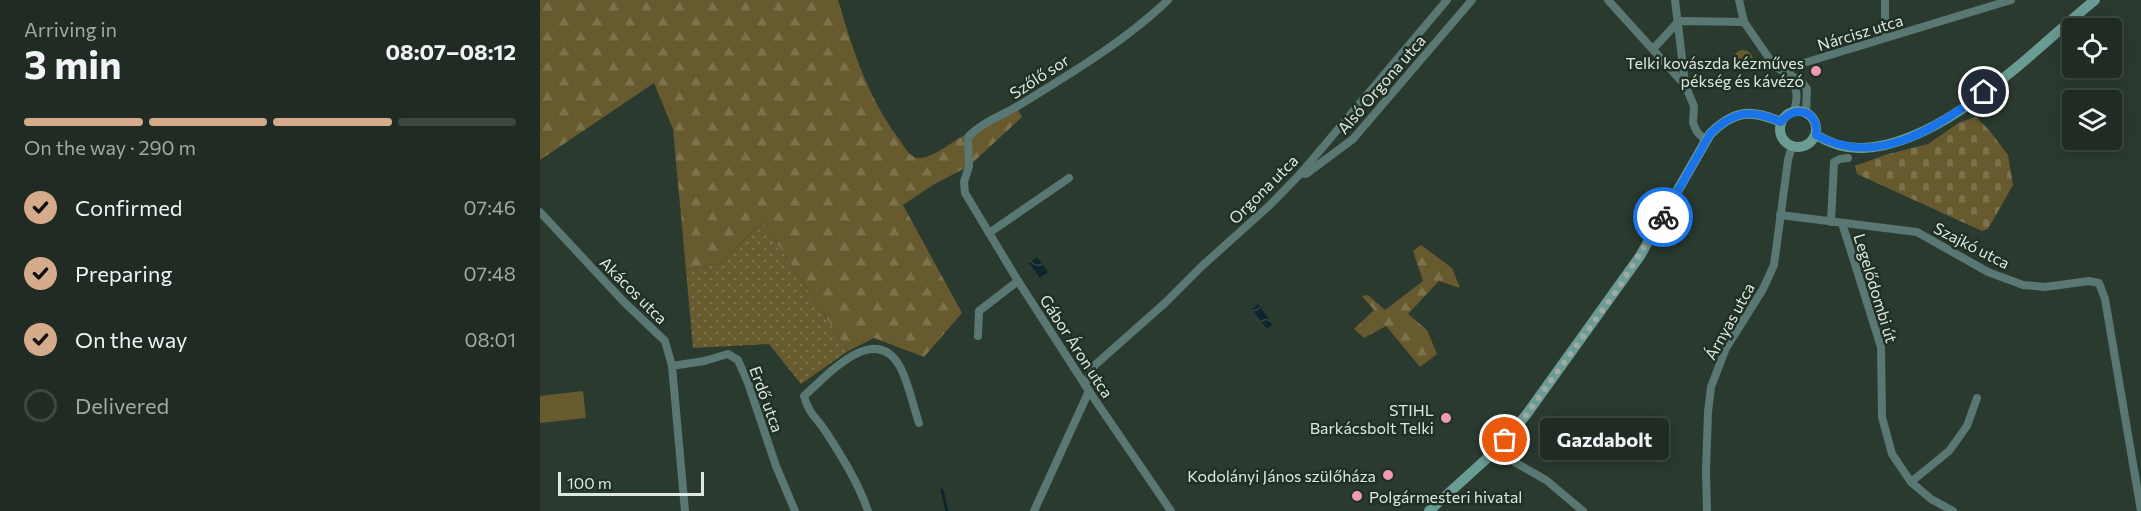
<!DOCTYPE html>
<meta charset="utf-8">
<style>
body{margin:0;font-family:Commissioner,sans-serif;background:#28342b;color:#f1f3f6;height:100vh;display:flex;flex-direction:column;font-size:22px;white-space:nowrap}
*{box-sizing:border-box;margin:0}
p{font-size:20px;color:#a2a7a6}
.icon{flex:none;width:33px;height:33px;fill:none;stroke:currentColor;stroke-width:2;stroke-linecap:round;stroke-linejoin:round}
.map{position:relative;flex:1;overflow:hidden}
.side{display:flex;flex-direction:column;background:#202c23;width:540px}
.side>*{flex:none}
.controls{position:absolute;left:1522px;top:18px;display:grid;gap:12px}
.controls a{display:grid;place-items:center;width:60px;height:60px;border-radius:6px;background:#202c23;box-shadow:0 3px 15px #0003,0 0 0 2px #3d4841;font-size:30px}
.scale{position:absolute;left:18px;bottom:15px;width:146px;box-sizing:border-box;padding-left:6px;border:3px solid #dee7e0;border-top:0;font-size:16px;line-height:21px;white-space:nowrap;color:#dee7e0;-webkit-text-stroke:4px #203025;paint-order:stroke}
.pin{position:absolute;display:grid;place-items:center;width:51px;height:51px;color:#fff;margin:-26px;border:3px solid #fff;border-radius:50%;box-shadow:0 2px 6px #0007}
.courier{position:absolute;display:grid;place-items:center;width:60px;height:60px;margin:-30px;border:4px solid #1a73e8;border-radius:50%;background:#fff;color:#222;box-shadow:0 2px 8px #0007}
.bubble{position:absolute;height:42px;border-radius:6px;background:#202c23;box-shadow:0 3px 15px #0003,0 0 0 2px #3d4841;font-size:20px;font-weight:700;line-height:42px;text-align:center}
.headline em{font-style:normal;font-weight:700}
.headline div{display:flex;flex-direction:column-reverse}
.headline{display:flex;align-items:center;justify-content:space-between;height:102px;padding:0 24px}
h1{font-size:39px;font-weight:700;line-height:45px}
.bar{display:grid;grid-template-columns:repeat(4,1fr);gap:9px 6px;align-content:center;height:72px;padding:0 24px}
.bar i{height:8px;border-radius:4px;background:#3d4841}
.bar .on{background:#d6ab8b}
.bar p{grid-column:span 4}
ol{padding:0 24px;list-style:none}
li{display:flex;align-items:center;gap:18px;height:66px}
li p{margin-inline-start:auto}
li .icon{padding:6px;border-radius:50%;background:#d6ab8b;color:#111;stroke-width:4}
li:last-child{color:#a2a7a6}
li i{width:33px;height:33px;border:3px solid #3d4841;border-radius:50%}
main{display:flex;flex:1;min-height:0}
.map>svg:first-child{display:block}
</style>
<main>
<section class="side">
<div class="headline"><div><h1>3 min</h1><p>Arriving in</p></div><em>08:07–08:12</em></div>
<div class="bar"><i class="on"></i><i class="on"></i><i class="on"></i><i></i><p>On the way · 290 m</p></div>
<ol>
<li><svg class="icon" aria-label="check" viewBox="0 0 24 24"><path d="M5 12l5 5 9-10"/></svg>Confirmed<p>07:46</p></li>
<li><svg class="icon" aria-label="check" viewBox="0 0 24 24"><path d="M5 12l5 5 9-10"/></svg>Preparing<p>07:48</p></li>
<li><svg class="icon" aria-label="check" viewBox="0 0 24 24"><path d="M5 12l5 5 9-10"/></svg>On the way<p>08:01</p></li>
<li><i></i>Delivered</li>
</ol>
</section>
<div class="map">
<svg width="1601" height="511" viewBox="0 0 1601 511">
<defs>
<pattern id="grass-dots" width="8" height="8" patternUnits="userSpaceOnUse" patternTransform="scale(1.5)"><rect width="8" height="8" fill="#675a2e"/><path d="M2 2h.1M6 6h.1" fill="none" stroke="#7c724c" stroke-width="1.8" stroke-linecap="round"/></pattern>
<pattern id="forest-firs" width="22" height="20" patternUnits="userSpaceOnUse" patternTransform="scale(1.5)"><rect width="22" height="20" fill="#675a2e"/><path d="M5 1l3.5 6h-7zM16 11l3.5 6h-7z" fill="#7c724c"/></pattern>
<pattern id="cemetery-stones" width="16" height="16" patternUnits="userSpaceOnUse" patternTransform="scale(1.5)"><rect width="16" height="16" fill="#675a2e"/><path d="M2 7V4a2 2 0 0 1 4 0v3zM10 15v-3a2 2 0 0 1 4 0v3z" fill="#7c724c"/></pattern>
<pattern id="water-waves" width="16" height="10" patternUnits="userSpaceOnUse" patternTransform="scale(1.5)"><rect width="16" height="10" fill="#0d252b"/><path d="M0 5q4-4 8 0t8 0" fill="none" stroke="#304549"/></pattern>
</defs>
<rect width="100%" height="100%" fill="#2a3a2f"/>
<polygon fill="url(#grass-dots)" points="223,222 308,351 261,384 229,344 153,348 146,270 179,264"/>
<g fill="url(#forest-firs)">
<path d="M0,0H298C313,50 327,96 359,139C364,146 369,157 378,158C389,160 414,141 423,136L428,137L476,107L482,117L429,166L393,185L363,205L422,313L384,357L334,338L308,351L223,222L179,264L146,270L133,129L114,83L0,160Z"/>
<polygon points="881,245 912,268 920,288 899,281 868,314 887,330 897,354 880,367 846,326 824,338 814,329 834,310 822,296 828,295 845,310 883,281 873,251"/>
</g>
<polygon fill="url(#cemetery-stones)" points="1436,117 1449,130 1468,155 1473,185 1448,229 1442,231 1317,174 1315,166 1345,155 1388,144 1420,122"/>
<g fill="#675a2e">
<circle cx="1203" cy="60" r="10"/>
<polygon points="43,391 46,418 0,423 0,396"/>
</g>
<g fill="url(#water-waves)">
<polygon points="497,257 508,272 500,278 489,263"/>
<polygon points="718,304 733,324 727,329 712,309"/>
</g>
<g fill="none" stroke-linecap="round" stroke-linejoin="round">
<polyline stroke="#0d252b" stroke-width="3" points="402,490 407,511"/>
<g stroke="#597773" stroke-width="8">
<path d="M628,0C584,42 530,74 478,106C461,116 442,122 428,137L429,166L424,182L425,193L478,281L549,391L631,511"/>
<polyline points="1068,0 1145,85 1154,106 1153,123 1157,132 1166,141"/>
<polyline points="1135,0 1145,83"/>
<polyline points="1199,0 1204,22 1231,61 1239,69 1261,81 1267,89 1266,113"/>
<polyline points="1345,38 1345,0"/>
<polyline points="1113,49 1137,23 1142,21 1204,22"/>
<polyline points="1247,73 1257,65 1471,0"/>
<path d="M1249,77C1258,89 1258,97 1254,111"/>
<polyline points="761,173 766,174 813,139 932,0"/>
<polyline points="0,212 84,302 125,341 132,366 145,511"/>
<polyline points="1240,215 1377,232 1448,272 1483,285 1505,287 1549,281 1559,283 1565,299 1601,511"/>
<polyline points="1291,222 1294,162 1300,159 1308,158"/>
<polyline points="1302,223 1341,347 1342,417 1352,454 1371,482 1391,499 1413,511"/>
<polyline points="449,233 529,178"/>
<polyline points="438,336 439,311 478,281"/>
<polyline points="132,366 164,361 188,354 198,360 208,383 236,466 255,511"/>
<polyline points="545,384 555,365 625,303 662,266 730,205 761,173 907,0"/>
<polyline points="955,451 1006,480 1043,511"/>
<polyline points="1371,482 1409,451 1427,426 1437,398"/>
<path d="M328,511C318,482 302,457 286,432C276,417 269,414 264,396C287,376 333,322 359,365C368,380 373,406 379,423"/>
<polyline points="494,511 549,391"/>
<polyline points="1167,511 1166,471 1168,412 1171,387 1186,348 1223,289 1234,265 1248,160 1252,146"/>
</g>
<g stroke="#6a9c95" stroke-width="10">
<circle cx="1258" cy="129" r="18"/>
<path d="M1276,135C1291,144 1306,149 1323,148C1406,144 1493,50 1555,0"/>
<path d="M889,511L955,451L986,415L1100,256L1170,134C1194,110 1211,109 1241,122"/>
</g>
</g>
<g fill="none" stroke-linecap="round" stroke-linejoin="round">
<polyline stroke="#9faaa2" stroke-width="6" stroke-dasharray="0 10.8" points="965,440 986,415 1077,290 1123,217"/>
<path stroke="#1a73e8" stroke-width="8" d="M1123,217L1170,134C1194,110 1212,109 1241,122C1255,103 1280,112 1276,135C1335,168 1396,129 1444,92"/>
</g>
<g fill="#f09ab5" stroke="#203025" stroke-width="2">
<circle cx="1276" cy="71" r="6"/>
<circle cx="906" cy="418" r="6"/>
<circle cx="848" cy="475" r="6"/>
<circle cx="817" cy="496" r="6"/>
</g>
<g text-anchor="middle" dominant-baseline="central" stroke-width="5" stroke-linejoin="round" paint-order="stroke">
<g font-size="16" fill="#dee7e0" stroke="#203025">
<text transform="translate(1320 32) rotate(-17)">Nárcisz utca</text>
<text transform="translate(499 76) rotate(-33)">Szőlő sor</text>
<text transform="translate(841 84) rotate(-49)">Alsó Orgona utca</text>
<text transform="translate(723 189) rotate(-45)">Orgona utca</text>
<text transform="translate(1432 245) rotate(27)">Szajkó utca</text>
<text transform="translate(1336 288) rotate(73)">Legelődombi út</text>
<text transform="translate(94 290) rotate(45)">Akácos utca</text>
<text transform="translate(1189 321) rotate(-61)">Árnyas utca</text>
<text transform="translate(537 346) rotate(57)">Gábor Áron utca</text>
<text transform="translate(227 399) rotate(70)">Erdő utca</text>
</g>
<g font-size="16" fill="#dee7e0" stroke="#203025" text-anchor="end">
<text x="1264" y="62">Telki kovászda kézműves<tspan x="1264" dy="18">pékség és kávézó</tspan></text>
<text x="894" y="409">STIHL<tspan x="894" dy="18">Barkácsbolt Telki</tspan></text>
<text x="836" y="475">Kodolányi János szülőháza</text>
<text x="829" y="496" text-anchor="start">Polgármesteri hivatal</text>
</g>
</g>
</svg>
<div class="controls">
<a><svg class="icon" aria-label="locate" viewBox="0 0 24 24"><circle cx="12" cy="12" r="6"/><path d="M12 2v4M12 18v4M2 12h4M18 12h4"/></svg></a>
<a><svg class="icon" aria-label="layers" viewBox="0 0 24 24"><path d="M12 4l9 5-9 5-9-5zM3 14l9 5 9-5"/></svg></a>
</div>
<div class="scale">100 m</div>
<div class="pin" style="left:965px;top:440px;background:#ea580c"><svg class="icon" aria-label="bag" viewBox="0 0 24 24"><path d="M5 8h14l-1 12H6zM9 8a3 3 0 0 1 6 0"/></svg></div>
<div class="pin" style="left:1444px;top:92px;background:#1f2937"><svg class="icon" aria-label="home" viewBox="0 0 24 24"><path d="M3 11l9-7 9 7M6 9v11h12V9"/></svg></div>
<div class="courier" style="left:1123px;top:217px"><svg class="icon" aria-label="bike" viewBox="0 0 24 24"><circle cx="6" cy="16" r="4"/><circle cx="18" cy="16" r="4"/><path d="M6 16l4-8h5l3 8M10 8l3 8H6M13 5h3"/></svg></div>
<div class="bubble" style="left:1000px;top:418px;width:129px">Gazdabolt</div>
</div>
</main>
